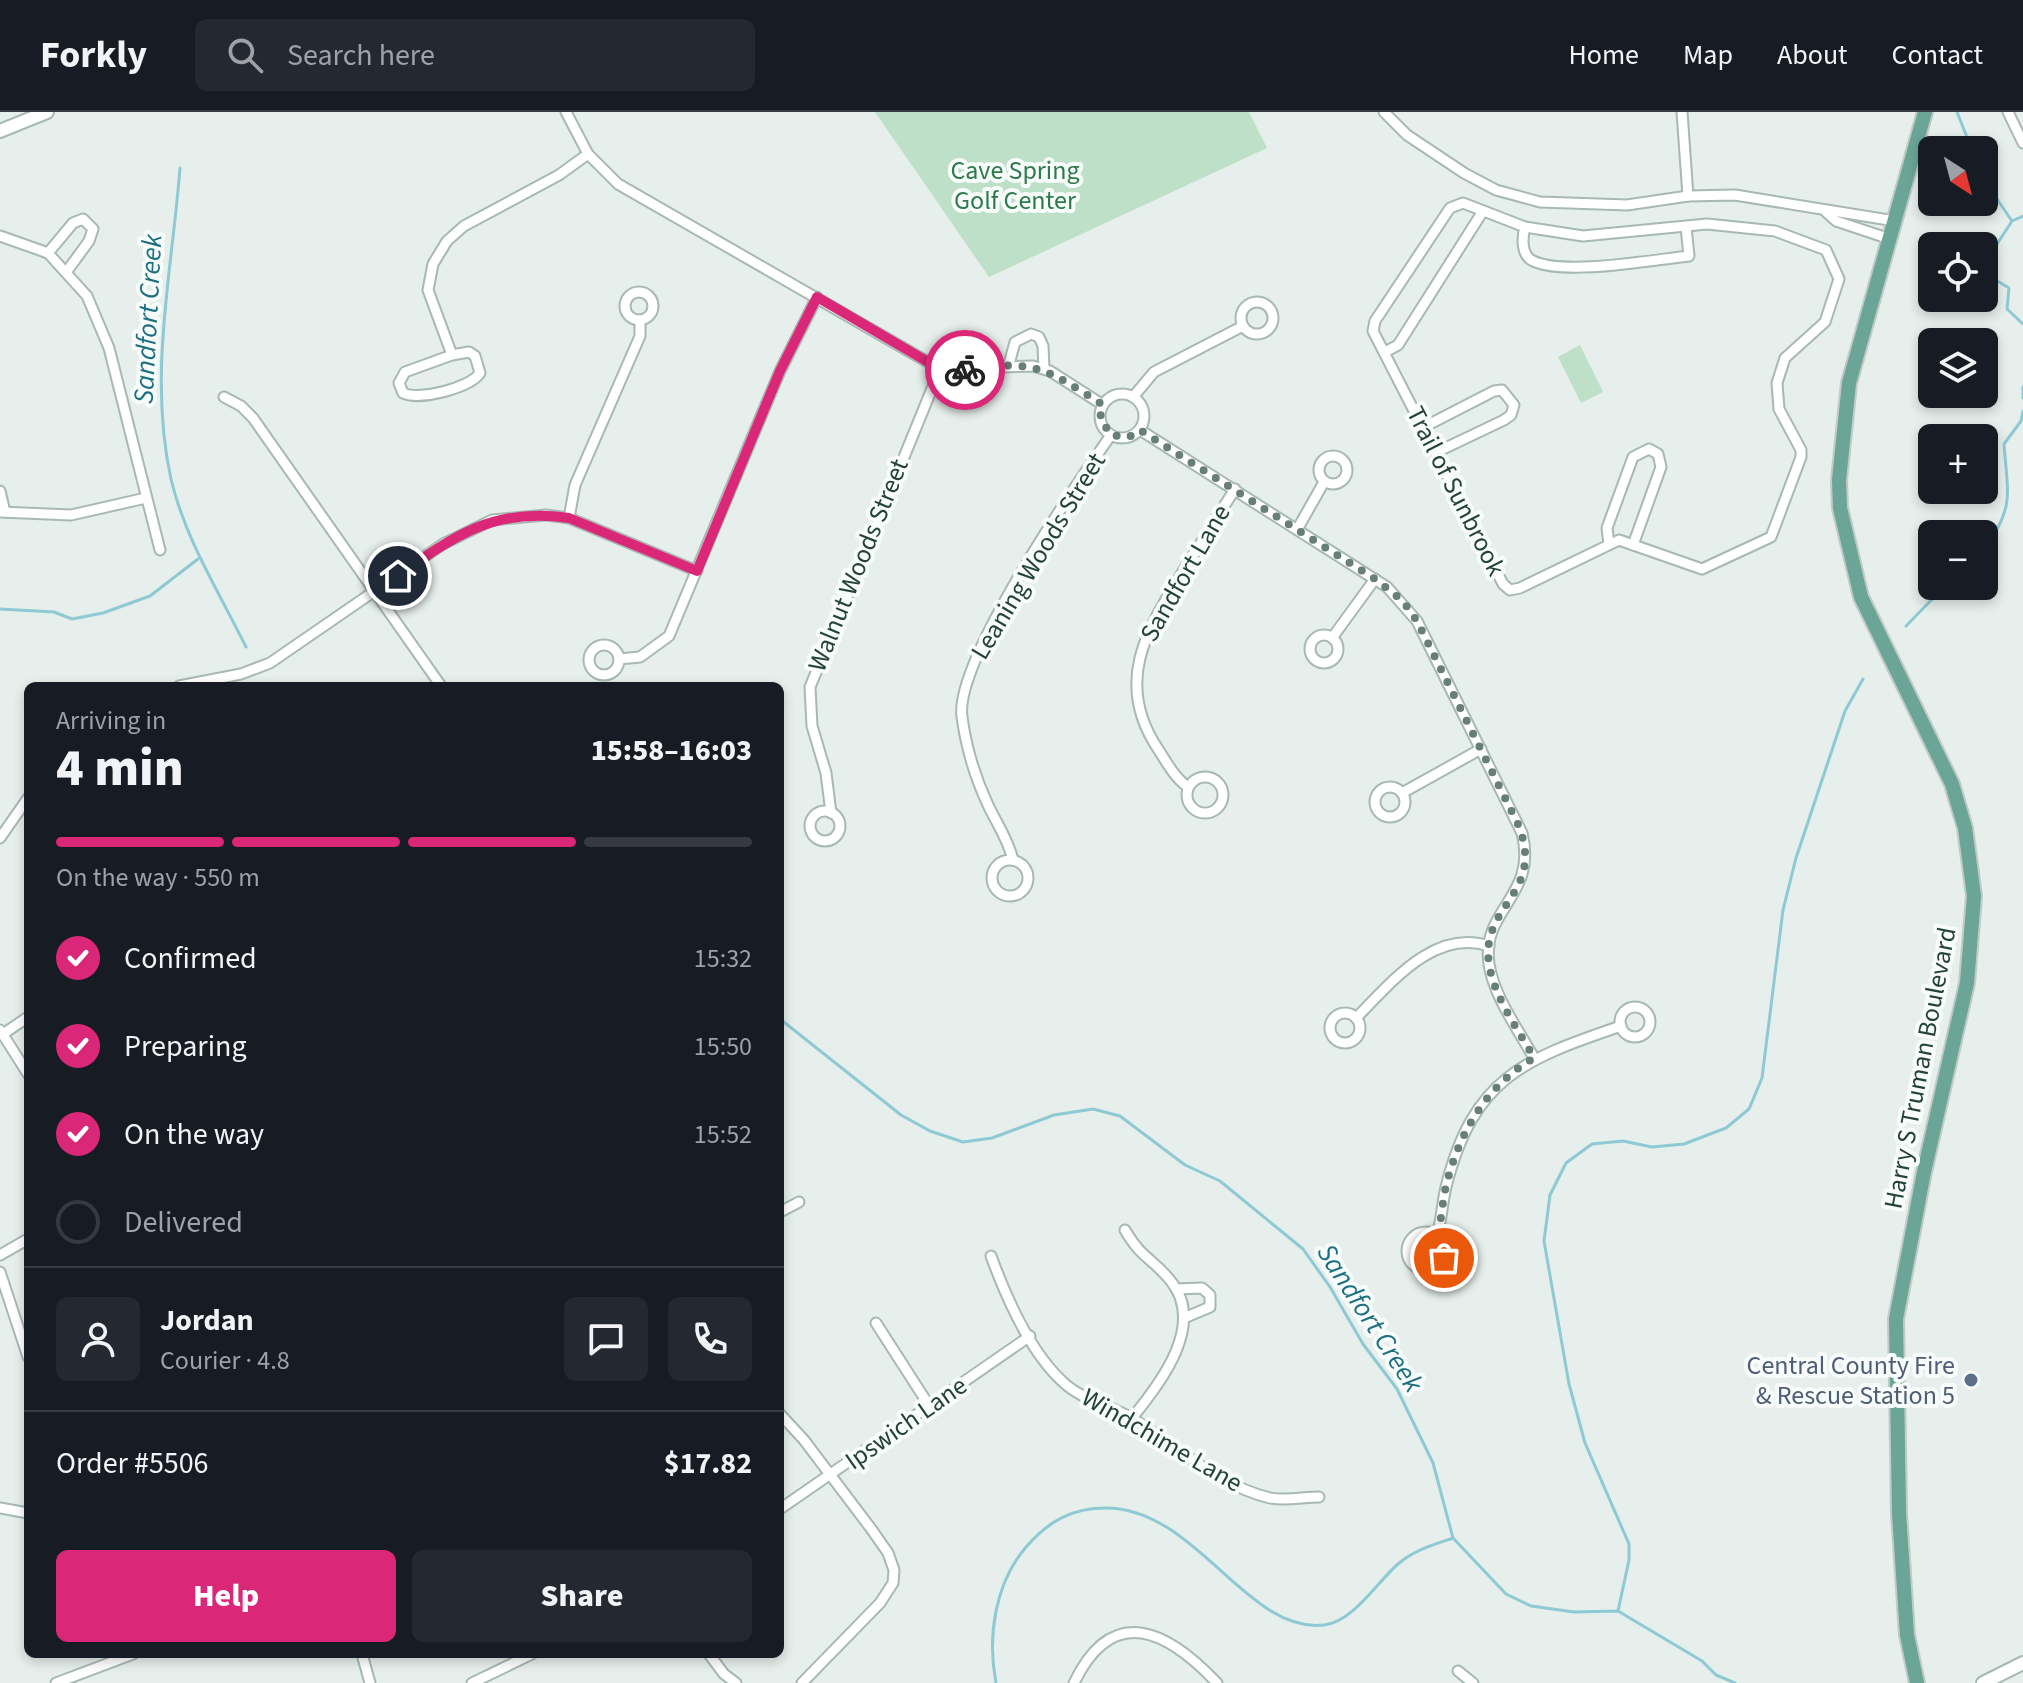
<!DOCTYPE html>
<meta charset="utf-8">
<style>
body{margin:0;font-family:"Source Sans 3",sans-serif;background:#242831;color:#f1f3f6;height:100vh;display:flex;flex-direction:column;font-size:30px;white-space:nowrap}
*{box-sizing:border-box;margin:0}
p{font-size:26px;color:#9ea1a6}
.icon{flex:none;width:44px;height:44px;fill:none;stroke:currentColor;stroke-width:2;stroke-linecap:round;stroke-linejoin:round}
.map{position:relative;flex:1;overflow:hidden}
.drawer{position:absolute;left:24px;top:570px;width:760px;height:976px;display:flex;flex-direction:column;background:#171b24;border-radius:12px;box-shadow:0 4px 12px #0003}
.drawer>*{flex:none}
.needle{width:52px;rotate:144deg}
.buttons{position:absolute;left:1918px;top:24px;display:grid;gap:16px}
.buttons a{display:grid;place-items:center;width:80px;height:80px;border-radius:12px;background:#171b24;box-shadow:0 4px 12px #0003;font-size:40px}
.pin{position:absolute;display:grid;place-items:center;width:68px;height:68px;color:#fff;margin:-34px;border:4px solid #fff;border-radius:50%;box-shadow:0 2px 8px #0007}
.courier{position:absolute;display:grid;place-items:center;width:80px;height:80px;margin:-40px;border:6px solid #db2777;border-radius:50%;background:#fff;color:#222;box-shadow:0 2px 10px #0007}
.overview em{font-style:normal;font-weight:800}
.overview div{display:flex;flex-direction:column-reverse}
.overview{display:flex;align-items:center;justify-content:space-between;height:136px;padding:0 32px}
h1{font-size:52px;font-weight:800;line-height:60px}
.bar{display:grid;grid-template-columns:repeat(4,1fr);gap:12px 8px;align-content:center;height:96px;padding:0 32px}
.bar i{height:10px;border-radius:6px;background:#363941}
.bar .selected{background:#db2777}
.bar p{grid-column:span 4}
.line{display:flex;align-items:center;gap:20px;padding:0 32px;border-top:2px solid #363941}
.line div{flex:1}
.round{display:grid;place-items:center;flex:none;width:84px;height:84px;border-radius:12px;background:#242831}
ol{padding:0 32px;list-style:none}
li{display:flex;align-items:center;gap:24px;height:88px}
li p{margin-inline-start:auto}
li .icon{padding:8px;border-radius:50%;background:#db2777;color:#fff;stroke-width:4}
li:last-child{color:#9ea1a6}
li i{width:44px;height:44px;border:4px solid #363941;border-radius:50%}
.button{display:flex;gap:16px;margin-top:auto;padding:16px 32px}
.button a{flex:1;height:92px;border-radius:12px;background:#db2777;color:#fff;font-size:32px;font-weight:800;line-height:92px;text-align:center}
.button a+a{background:#242831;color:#f1f3f6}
header{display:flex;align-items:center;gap:48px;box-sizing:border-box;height:112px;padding:0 40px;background:#171b24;border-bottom:2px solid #363941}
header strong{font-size:38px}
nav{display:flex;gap:44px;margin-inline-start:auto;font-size:28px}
.search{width:560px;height:72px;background:#242831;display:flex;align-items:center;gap:20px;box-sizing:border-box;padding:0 28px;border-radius:12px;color:#9ea1a6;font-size:30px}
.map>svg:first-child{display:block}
</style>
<header>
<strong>Forkly</strong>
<div class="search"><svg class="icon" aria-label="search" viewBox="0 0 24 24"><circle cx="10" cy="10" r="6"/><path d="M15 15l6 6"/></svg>Search here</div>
<nav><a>Home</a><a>Map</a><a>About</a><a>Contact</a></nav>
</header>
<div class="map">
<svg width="2023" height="1571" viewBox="0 0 2023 1571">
<rect width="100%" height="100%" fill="#e6efeb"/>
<g fill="#bfe0c8">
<polygon points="875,0 1249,0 1267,36 989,165"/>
<polygon points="1580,233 1603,280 1581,291 1558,245"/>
</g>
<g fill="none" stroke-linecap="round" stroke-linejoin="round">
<g stroke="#8ec9d4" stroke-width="3">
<polyline points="1957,0 1972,38"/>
<path d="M180,56C172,160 148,263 171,367C185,427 219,480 246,535"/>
<polyline points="1984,68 2012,109"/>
<polyline points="2023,104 2012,109 1984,152 1994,167 2009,176 2007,197 2023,212"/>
<polyline points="2023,275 2023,286"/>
<path d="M1984,436C2016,396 2007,379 2004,332L2021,309L2023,299"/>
<polyline points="0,497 54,500 72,507 103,501 150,484 198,447"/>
<polyline points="1906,514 1945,474"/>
<polyline points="780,907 901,1003 930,1019 963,1030 992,1026 1054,1003 1093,997 1120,1004 1185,1053 1220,1069 1303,1137 1330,1175 1363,1232 1397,1277 1433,1351 1453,1426 1506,1482 1531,1494 1574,1500 1618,1499 1702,1549 1716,1563 1735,1571"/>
<polyline points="1618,1499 1629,1448 1629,1432 1585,1331 1569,1272 1544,1129 1550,1083 1566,1051 1592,1032 1623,1029 1652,1035 1684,1032 1726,1016 1749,997 1762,966 1783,798 1796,746 1845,599 1863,567"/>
<path d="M996,1571C987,1525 995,1470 1027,1434C1049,1409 1072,1396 1106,1396C1196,1396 1247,1522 1324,1513C1353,1510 1378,1469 1398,1452C1414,1438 1433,1433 1453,1426"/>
</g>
<g stroke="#a8b8b2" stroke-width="13">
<g id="minor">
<polyline points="566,0 588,42 618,72 940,257 1033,254 1050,259 1103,293"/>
<polyline points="1384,0 1407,23 1464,61 1496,78 1540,90 1627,93 1688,84 1735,83 1895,109"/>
<polyline points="1682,0 1688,84"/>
<polyline points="2008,0 2023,31"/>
<polygon points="1463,91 1525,115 1583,124 1707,112 1775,119 1826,138 1839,167 1825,210 1785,246 1777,271 1779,297 1801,338 1801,345 1771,425 1702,457 1619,428 1520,476 1510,478 1503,472 1373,219 1375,209 1450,96"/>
<polyline points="1826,100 1836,109 1890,127"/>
<path d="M1525,115C1522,126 1521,143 1533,149C1566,164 1651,148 1689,144L1686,115"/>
<polyline points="0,124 48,141 87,184 109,236 160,438"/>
<polyline points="48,141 73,111 83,107 93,117 89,129 67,159"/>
<circle cx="639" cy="194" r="14"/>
<circle cx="1257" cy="206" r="16"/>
<polyline points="1385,240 1398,233 1483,99"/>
<path d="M452,243L405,260L399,271L403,281C419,289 470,276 480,261L475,244L469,240L452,243L428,178L433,152L447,129L464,114L559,63L588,42"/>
<polyline points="1009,252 1015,230 1031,222 1039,225 1043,234 1044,257"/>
<circle cx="1122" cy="304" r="22"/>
<polyline points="224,285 241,294 253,306 441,574"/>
<polyline points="1133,285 1154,260 1243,214"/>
<polyline points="1424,315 1494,279 1502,278 1514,293 1511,303 1504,308 1437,340"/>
<path d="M1140,318L1387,475L1417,509L1522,721C1538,785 1481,796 1489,852C1494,885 1518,917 1534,946"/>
<circle cx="1333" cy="358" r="14"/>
<polyline points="0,379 5,400"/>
<polyline points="0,400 71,403 146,386"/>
<polyline points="569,406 575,373 640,224 640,208"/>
<polyline points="1298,416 1324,370"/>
<polyline points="1609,432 1607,416 1633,345 1649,337 1658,342 1661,355 1633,433"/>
<circle cx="1324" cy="537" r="14"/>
<polyline points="1332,526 1375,467"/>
<circle cx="604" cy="548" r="15"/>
<polyline points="619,547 640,545 669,524 780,259 817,185"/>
<polyline points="179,574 241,562 270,551 443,432 492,408 546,403 569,406 697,459"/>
<circle cx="1205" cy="683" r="18"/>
<path d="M1188,675C1175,666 1167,651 1158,637C1114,571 1146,519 1182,461C1200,433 1217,405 1235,377"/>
<circle cx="1390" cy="690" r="15"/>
<polyline points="1402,681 1481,637"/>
<circle cx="825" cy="714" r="15"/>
<polyline points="831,701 826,661 812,614 810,575 940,257"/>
<polyline points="0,726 28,686"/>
<circle cx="1010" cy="766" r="18"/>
<path d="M1013,748C1008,727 997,712 988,693C975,665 966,635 962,605C954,550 1075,374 1111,323"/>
<circle cx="1635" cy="910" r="15"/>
<circle cx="1345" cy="916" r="15"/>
<path d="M1356,906C1391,871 1434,816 1489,834"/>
<polyline points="0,918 28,962"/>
<polyline points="3,922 28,905"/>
<polyline points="780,1100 799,1090"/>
<path d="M1125,1118C1141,1146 1152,1146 1170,1168C1207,1212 1160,1272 1132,1306"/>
<circle cx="1426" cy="1139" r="19"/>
<path d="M1437,1123C1442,1107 1442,1091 1446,1075C1473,966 1524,947 1621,914"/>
<polyline points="0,1143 28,1127"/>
<path d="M991,1144C1006,1185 1030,1240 1063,1270C1083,1289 1111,1293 1133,1307C1176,1334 1219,1374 1270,1386C1285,1389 1304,1385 1319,1385"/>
<polyline points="0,1160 28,1245"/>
<polyline points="1176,1177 1202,1176 1210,1183 1210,1195 1184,1206"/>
<polyline points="876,1211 930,1295"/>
<polyline points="780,1302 804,1328 872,1418 888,1441 894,1458 893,1471 880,1491 802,1571"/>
<polyline points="0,1396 28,1401"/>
<polyline points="780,1397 1030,1224"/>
<polyline points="362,1542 370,1571"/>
<polyline points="709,1542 724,1562 736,1571"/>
<polyline points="1458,1559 1473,1571"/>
<polyline points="56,1571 133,1542"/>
<polyline points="472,1571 532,1542"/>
<path d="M1074,1571C1113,1490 1168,1519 1217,1571"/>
</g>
</g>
<g stroke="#a8b8b2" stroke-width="16">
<g id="tertiary">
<polyline points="0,19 47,0"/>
<polyline points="1983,1571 2023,1551"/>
</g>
</g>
<g stroke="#c2cac8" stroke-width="18">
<polyline id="primary" points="1917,1571 1907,1523 1899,1401 1896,1207 1924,1060 1967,871 1974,784 1965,716 1952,672 1861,485 1840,396 1839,368 1849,271 1925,0"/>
</g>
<use href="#minor" stroke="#fff" stroke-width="9"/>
<use href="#tertiary" stroke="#fff" stroke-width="12"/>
<use href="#primary" stroke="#6aa596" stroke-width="14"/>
</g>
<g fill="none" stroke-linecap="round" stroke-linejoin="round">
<path stroke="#687f78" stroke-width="8" stroke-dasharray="0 14.4" d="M965,258C1035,247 1045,256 1103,293L1100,306L1111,323L1129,325L1140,318L1375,467L1403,489L1417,509L1517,710C1548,782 1480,791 1489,852C1494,885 1518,917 1534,946C1486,974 1459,1021 1446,1074C1442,1091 1442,1107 1437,1123L1444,1133V1146"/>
<path stroke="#db2777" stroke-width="10" d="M398,464C455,423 495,395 569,406L697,459L780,259L817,185L940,257L965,258"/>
</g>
<circle fill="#5c6f8a" stroke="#f7fbf9" stroke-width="3" cx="1971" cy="1268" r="8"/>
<g text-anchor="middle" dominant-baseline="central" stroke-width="8" stroke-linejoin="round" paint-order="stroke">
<g font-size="26" fill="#2d7a4b" stroke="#f7fbf9">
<text x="1015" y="58">Cave Spring<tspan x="1015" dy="30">Golf Center</tspan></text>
</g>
<g font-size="26" fill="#24423a" stroke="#f7fbf9">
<text transform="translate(1456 379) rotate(63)">Trail of Sunbrook</text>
<text transform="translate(1038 444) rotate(-59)">Leaning Woods Street</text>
<text transform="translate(858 453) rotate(-68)">Walnut Woods Street</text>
<text transform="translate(1185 461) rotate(-60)">Sandfort Lane</text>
<text transform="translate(1920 956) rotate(-79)">Harry S Truman Boulevard</text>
<text transform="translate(906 1311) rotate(-35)">Ipswich Lane</text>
<text transform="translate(1162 1328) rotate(30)">Windchime Lane</text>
</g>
<g font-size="26" fill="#4e5e75" stroke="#f7fbf9" text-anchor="end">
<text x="1955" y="1253">Central County Fire<tspan x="1955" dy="30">&amp; Rescue Station 5</tspan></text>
</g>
<g font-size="28" font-style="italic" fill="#1c6f80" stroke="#f7fbf9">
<text transform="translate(148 207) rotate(-87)">Sandfort Creek</text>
<text transform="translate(1370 1206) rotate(57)">Sandfort Creek</text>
</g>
</g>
</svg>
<div class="buttons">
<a><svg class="needle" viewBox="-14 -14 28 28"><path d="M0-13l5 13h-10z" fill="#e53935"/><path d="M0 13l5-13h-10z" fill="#9ea1a6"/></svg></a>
<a><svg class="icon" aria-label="locate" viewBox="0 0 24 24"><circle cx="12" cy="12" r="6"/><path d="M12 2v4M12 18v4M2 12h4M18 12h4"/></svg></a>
<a><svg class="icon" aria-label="layers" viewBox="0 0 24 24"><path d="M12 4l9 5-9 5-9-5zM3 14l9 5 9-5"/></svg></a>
<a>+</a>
<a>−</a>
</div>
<div class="pin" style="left:1444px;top:1146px;background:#ea580c"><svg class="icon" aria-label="bag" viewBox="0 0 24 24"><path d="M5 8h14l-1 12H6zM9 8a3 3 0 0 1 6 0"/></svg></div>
<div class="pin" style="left:398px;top:464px;background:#1f2937"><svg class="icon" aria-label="home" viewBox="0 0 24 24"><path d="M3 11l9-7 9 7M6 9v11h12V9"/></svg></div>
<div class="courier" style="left:965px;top:258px"><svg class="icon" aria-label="bike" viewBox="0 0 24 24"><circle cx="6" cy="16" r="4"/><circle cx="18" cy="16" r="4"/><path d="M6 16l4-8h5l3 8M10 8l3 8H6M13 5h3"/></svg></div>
<section class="drawer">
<div class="overview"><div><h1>4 min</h1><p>Arriving in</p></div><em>15:58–16:03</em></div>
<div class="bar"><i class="selected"></i><i class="selected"></i><i class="selected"></i><i></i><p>On the way · 550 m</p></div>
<ol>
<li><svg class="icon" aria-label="check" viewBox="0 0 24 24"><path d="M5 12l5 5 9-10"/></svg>Confirmed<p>15:32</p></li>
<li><svg class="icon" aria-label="check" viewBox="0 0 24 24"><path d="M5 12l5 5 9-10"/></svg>Preparing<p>15:50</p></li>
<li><svg class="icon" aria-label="check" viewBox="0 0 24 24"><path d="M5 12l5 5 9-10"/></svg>On the way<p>15:52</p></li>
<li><i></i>Delivered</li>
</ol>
<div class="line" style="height:144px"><a class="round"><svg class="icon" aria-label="person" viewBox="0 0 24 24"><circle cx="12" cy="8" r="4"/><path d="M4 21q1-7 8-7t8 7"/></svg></a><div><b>Jordan</b><p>Courier · 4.8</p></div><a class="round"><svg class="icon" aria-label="chat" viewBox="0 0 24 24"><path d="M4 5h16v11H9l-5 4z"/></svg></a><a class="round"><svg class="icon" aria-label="phone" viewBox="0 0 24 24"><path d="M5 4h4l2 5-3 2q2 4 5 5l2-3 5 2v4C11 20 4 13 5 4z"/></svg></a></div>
<div class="line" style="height:104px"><div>Order #5506</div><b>$17.82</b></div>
<div class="button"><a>Help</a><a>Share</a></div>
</section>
</div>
